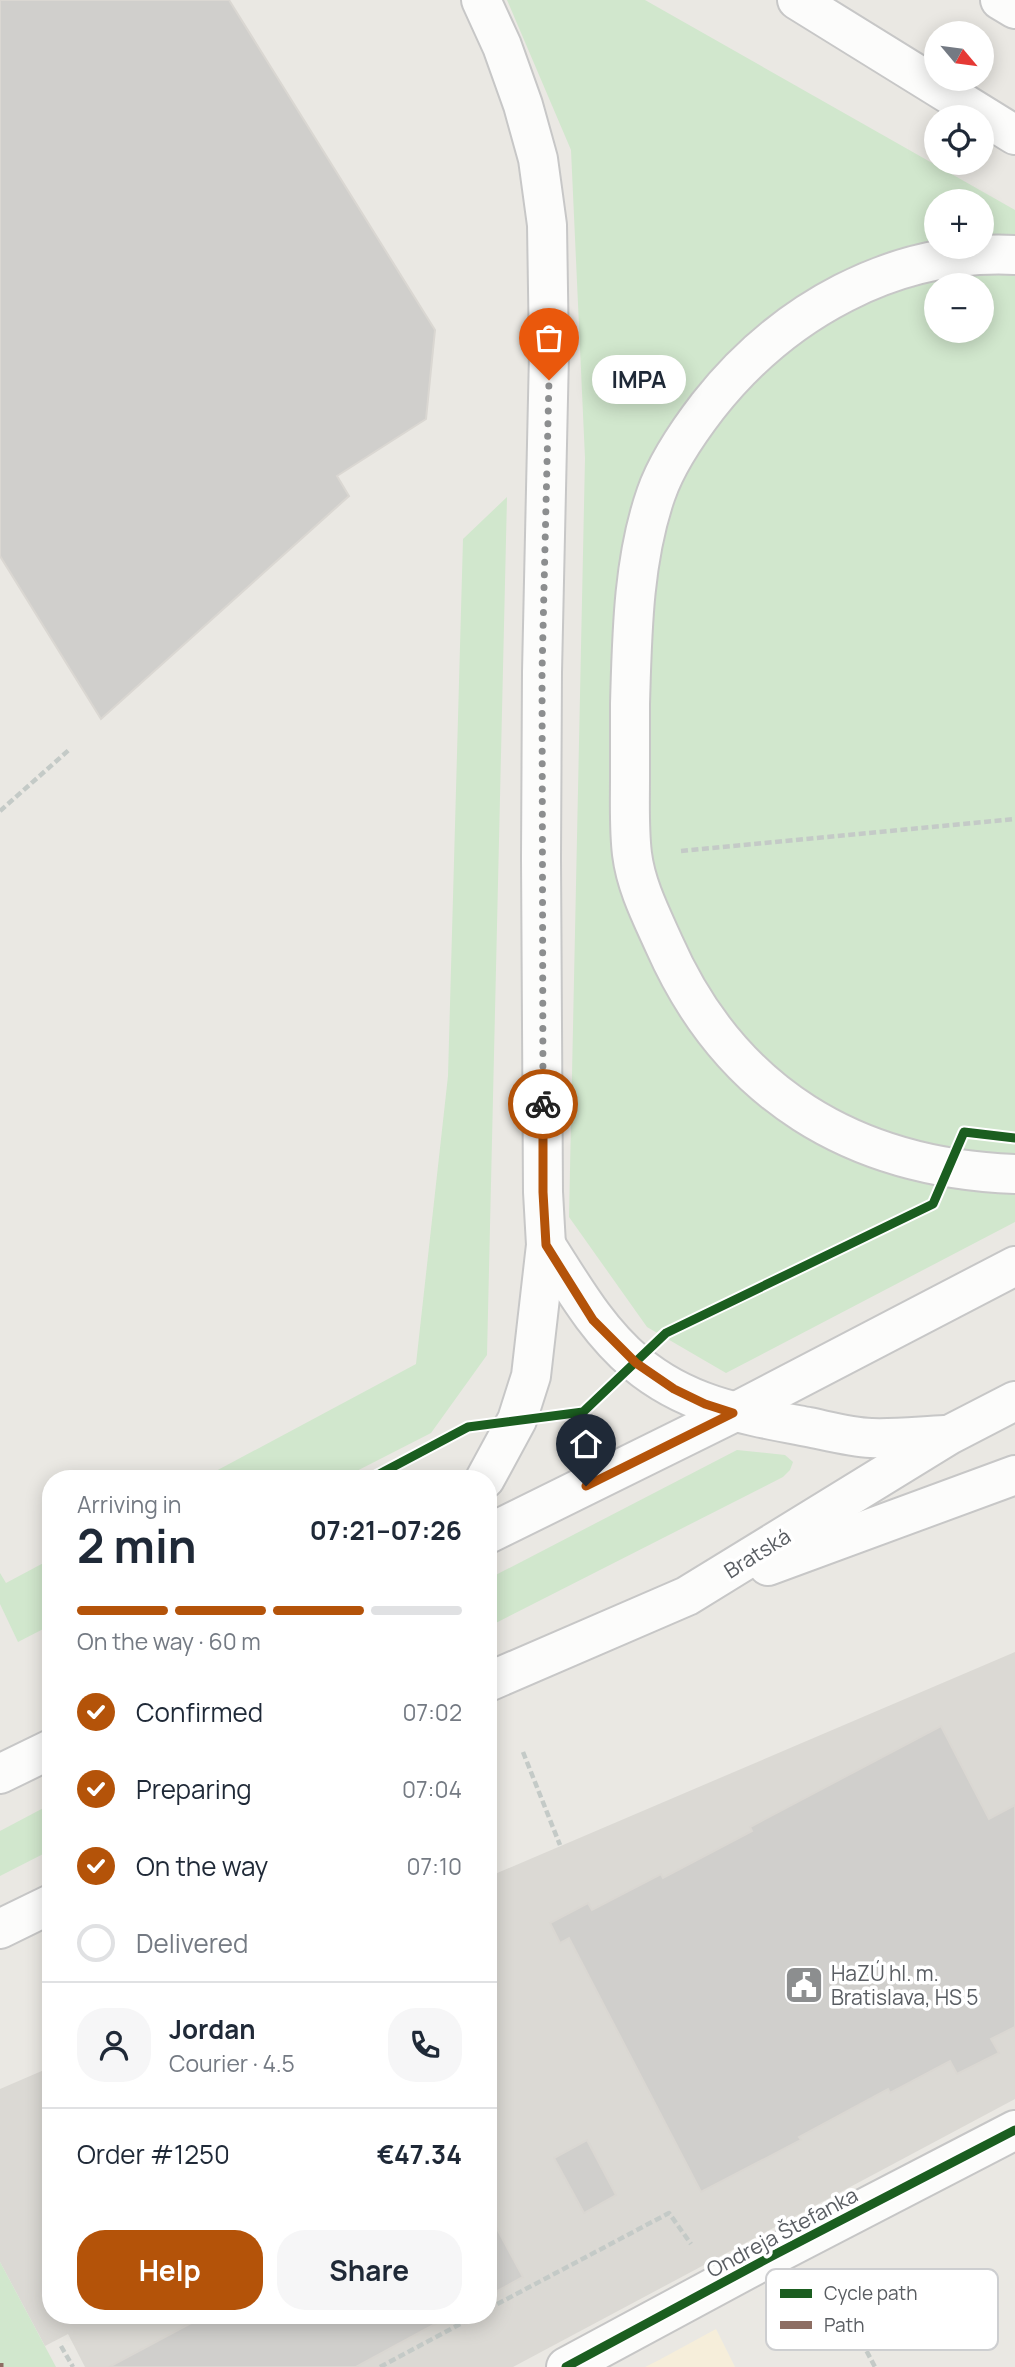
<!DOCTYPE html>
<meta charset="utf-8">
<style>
body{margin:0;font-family:Manrope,sans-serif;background:#f6f6f7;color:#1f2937;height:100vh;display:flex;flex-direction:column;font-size:26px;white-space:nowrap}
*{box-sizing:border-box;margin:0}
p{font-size:23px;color:#747a83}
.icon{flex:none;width:38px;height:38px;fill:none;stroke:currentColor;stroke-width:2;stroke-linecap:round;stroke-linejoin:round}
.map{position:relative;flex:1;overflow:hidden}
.side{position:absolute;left:42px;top:1470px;width:455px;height:854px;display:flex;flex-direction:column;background:#fff;border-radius:28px;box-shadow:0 4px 18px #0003}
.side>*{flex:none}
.needle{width:46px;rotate:119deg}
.buttons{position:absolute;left:924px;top:21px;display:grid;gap:14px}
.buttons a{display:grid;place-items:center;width:70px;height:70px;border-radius:50%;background:#fff;box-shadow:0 4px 18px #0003;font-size:35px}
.pin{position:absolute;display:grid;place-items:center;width:60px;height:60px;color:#fff;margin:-72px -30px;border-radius:50% 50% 50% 0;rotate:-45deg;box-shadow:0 0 7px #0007}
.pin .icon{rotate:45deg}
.courier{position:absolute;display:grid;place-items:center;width:70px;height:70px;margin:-35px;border:5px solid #b45309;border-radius:50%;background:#fff;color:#222;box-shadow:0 2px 9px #0007}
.bubble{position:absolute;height:49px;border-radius:24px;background:#fff;box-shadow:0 4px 18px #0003;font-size:23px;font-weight:700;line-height:49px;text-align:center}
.overview em{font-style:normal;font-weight:700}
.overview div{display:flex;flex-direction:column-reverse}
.overview{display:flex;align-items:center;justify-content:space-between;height:119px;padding:0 35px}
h1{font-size:46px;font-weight:700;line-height:52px}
.bar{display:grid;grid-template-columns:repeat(4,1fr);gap:10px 7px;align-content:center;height:84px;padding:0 35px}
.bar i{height:9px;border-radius:5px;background:#e0e1e3}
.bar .active{background:#b45309}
.bar p{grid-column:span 4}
.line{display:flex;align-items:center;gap:18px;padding:0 35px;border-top:2px solid #e0e1e3}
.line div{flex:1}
.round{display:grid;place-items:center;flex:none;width:74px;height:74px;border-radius:28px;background:#f6f6f7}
ol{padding:0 35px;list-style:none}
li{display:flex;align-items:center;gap:21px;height:77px}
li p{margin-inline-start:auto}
li .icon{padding:7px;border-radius:50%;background:#b45309;color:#fff;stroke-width:4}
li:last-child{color:#747a83}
li i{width:38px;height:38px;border:4px solid #e0e1e3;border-radius:50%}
.button{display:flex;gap:14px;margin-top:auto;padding:14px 35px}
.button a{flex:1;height:80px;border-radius:28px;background:#b45309;color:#fff;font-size:28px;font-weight:700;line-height:80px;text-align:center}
.button a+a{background:#f6f6f7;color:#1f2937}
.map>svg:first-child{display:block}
</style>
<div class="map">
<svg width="1015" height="2367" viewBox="0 0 1015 2367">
<rect width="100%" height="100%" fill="#eae8e3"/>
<polygon fill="#f6eeda" points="716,2329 735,2367 645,2367 659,2360"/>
<polygon fill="#dbd9d4" points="1015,1652 1015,2099 513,2367 85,2367 68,2334 45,2346 0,2262 0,2089 51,2067 51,2315 488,2315 488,1877"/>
<g fill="#d1e7cd" fill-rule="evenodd">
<path d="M507,0H645L1015,210V1222L726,1373L647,1327L569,1217L585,458L571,150ZM936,201H982V247H936ZM936,285H982V331H936Z"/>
<polygon points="507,497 487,1355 431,1433 341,1479 201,1479 416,1364 448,1076 463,539"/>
<polygon points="737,1450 785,1455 793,1462 790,1470 783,1477 488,1627 488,1579"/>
<polygon points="51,1559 51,1625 18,1642 0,1604 0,1573 6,1583"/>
<polygon points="51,1804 51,1850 0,1876 0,1831"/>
<polygon points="0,2262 56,2367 0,2367"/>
</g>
<g fill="#d0cfcc" stroke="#dad7d2" stroke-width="2">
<polygon points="0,0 229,0 435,330 426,419 337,476 349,496 101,719 0,556"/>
<polygon points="941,1726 989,1819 1015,1805 1015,2027 991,2039 999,2053 957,2074 950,2061 890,2093 888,2089 799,2137 801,2140 701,2192 569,1938 560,1943 550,1923 588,1903 592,1910 661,1874 663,1878 752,1831 750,1827"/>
<polygon points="587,2140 616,2195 584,2213 554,2158"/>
<polygon points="488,2212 523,2277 488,2296"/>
<polygon points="206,2315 452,2315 356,2367 109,2367"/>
</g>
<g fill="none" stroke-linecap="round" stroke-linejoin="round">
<g stroke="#c6c6c6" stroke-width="42">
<polyline id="street" points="566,2367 772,2256 1015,2130"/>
</g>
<g stroke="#c7c7c7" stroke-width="42">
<g id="secondary">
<polyline points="481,0 502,46 523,105 538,159 547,225 549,353 542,672 541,859 543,1192 546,1245 531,1376 517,1420 485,1479"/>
<polyline points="797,0 1015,135"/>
<polyline points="1000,0 1015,9"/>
<path d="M1015,255C893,249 782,312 708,406C688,432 667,462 656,494C633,560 632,634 630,704C630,729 630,754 630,779C630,804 629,829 632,854C636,886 651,915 664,944C730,1094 854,1168 1015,1174"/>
<path d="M546,1245C573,1287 597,1330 636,1363C687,1406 745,1415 808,1427C828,1431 850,1437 871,1438C895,1439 921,1436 945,1435"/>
<polyline points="488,1534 733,1413 1015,1266"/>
<polyline points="768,1566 1015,1475"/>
<polyline points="488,1682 687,1596 949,1435 1015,1401"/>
<polyline points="0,1774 51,1749"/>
<polyline points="0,1929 51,1904"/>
</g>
</g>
<g stroke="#c4cac7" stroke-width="4.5" stroke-dasharray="7 3.5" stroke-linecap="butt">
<polyline points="0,811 70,749"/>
<polyline points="681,851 1015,819"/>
<polyline points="523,1752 560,1845"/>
<polyline points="488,2309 669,2213 691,2244"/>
<polyline points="847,2314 875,2367"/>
<polyline points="61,2346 73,2367"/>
<polyline points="380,2367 477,2315"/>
</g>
<use href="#street" stroke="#fcfcfb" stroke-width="38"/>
<use href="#secondary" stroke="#fcfcfb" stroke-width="38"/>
<polyline stroke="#8d6e63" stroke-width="7" stroke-dasharray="14 7" stroke-linecap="butt" points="0,2363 0,2367"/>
<g stroke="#fff" stroke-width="13">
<g id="cycleway">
<polyline points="370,1479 468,1427 583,1412 666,1333 933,1204 964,1132 1015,1138"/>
<polyline points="566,2367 772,2256 1015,2130"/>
</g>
</g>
<use href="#cycleway" stroke="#1b5e20" stroke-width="9"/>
</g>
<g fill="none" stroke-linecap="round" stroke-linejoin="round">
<polyline stroke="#8c8e8f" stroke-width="7" stroke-dasharray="0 12.6" points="543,1104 542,672 549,380"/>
<polyline stroke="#b45309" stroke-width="9" points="543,1104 543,1192 546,1245 593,1320 636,1363 674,1389 705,1404 733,1413 586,1486"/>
</g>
<defs>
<g id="civic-square" transform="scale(2.0125)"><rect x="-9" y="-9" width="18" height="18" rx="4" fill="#8c8e8f" stroke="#fff"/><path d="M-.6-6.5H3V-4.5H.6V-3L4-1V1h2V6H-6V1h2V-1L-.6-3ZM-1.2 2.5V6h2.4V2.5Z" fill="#fff"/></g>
</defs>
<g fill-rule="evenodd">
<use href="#civic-square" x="804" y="1985"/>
</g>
<g text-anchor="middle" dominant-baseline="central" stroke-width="7" stroke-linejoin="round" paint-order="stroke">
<g font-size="21" fill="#595d62" stroke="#fff">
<text transform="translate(757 1553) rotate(-32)">Bratská</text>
<text transform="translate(782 2232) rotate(-28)">Ondreja Štefanka</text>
</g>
<g font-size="21" fill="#595d62" stroke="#fff" text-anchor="start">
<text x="831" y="1973">HaZÚ hl. m.<tspan x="831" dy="24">Bratislava, HS 5</tspan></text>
</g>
</g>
<rect x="766" y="2269" width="232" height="81" rx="10" fill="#fff" stroke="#cdced0" stroke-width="2"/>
<rect x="780" y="2289" width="32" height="9" fill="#1b5e20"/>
<rect x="780" y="2321" width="32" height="8" fill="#8d6e63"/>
<g font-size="19" fill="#595d62">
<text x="824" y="2300">Cycle path</text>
<text x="824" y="2332">Path</text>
</g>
</svg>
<div class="buttons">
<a><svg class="needle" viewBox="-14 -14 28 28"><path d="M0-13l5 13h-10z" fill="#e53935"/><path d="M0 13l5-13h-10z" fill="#747a83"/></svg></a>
<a><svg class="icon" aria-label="locate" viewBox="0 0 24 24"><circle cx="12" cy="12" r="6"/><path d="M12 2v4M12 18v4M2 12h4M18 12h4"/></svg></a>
<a>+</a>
<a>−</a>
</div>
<div class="pin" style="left:549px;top:380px;background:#ea580c"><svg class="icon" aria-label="bag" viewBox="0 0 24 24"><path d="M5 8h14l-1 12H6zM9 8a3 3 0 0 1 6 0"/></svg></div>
<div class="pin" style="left:586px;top:1486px;background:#1f2937"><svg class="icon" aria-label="home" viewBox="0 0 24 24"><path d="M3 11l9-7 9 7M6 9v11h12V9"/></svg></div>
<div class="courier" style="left:543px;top:1104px"><svg class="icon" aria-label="bike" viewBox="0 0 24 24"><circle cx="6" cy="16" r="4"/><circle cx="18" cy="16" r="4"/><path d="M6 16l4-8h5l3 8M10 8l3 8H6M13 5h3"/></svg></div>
<div class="bubble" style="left:592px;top:355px;width:94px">IMPA</div>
<section class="side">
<div class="overview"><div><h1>2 min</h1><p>Arriving in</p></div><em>07:21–07:26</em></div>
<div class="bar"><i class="active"></i><i class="active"></i><i class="active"></i><i></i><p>On the way · 60 m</p></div>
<ol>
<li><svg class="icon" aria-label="check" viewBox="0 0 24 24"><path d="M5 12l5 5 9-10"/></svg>Confirmed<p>07:02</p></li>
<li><svg class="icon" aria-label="check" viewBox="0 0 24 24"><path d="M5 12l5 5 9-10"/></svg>Preparing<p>07:04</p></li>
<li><svg class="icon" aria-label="check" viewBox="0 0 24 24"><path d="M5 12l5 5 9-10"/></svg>On the way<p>07:10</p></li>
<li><i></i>Delivered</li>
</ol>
<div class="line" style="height:126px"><a class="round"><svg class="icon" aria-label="person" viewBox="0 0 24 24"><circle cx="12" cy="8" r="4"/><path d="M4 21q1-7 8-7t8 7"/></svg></a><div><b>Jordan</b><p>Courier · 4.5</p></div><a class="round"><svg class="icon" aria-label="phone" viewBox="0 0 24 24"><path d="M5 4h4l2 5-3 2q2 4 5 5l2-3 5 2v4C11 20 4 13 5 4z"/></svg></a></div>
<div class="line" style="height:91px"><div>Order #1250</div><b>€47.34</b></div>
<div class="button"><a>Help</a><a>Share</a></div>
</section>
</div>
